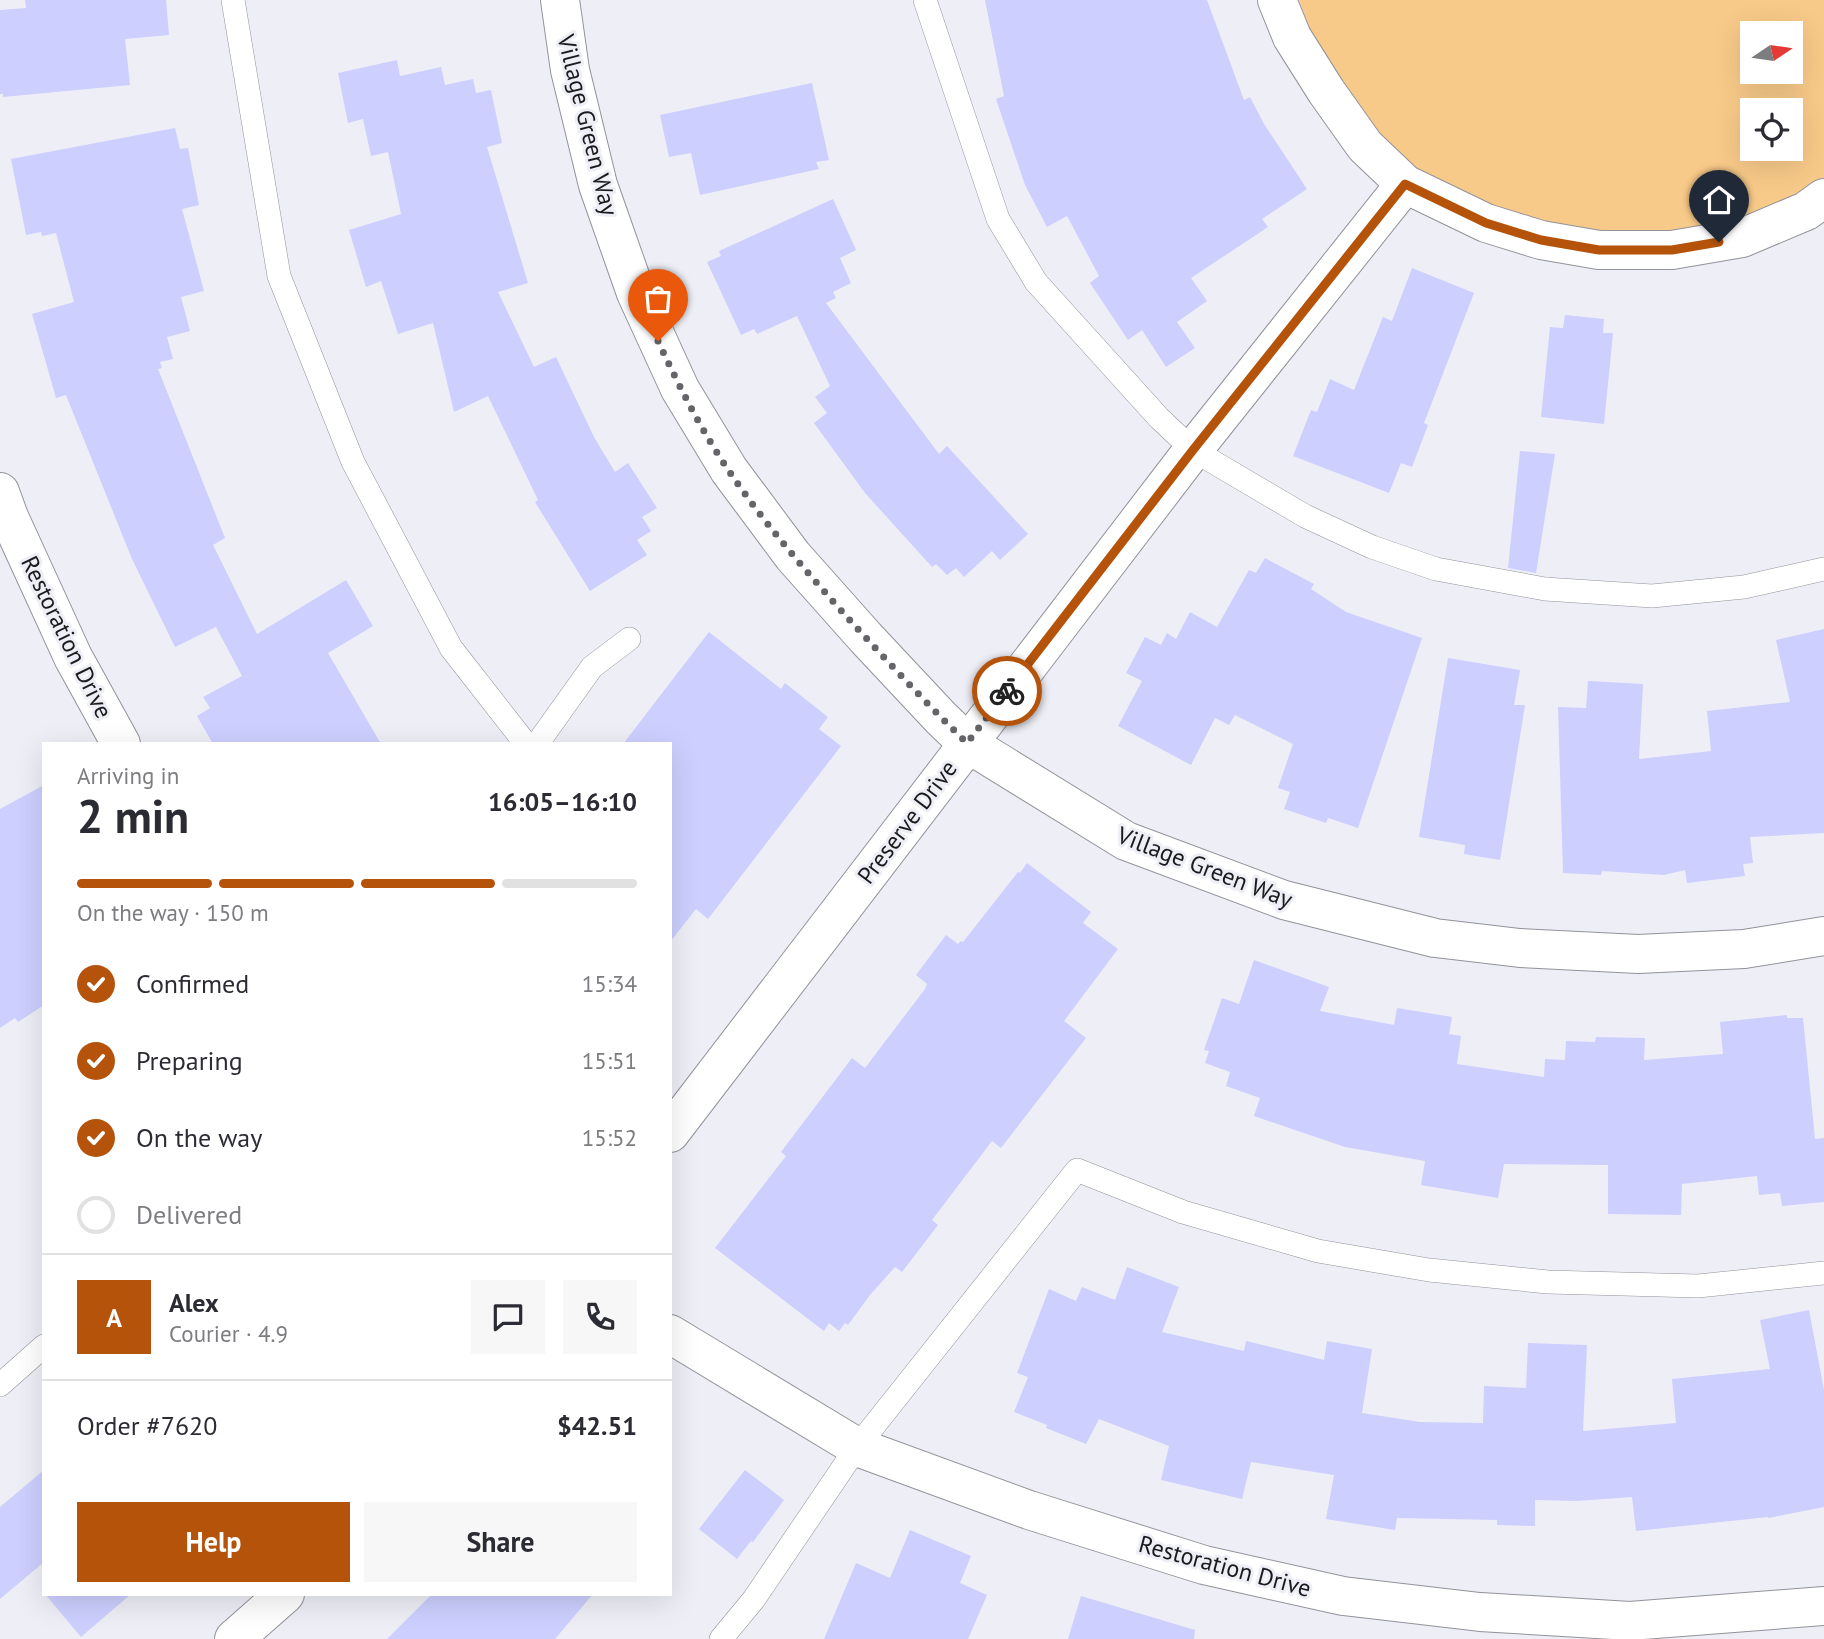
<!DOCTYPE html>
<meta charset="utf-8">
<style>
body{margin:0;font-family:"PT Sans",sans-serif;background:#f7f7f7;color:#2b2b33;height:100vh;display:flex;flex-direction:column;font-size:26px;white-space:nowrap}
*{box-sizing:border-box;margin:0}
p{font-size:23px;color:#7c7c81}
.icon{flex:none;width:38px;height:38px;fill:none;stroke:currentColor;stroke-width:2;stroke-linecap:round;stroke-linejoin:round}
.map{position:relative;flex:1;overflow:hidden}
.drawer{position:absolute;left:42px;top:742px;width:630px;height:854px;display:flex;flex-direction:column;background:#fff;border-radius:0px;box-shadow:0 7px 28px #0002}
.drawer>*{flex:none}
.needle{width:46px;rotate:77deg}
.fabs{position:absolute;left:1740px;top:21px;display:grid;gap:14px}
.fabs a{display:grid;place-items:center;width:63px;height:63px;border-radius:0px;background:#fff;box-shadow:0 7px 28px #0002;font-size:35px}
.pin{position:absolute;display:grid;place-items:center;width:60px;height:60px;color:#fff;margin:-72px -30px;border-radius:50% 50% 50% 0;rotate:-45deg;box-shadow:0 0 7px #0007}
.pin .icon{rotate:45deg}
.courier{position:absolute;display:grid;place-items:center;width:70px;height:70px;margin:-35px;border:5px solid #b45309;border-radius:50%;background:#fff;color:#222;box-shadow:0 2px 9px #0007}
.overview em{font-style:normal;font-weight:700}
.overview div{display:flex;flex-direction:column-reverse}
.overview{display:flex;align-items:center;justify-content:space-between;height:119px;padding:0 35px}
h1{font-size:46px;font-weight:700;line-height:52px}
.bar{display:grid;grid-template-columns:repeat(4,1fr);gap:10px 7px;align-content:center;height:84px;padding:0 35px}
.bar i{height:9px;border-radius:5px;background:#e1e1e2}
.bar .active{background:#b45309}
.bar p{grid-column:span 4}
.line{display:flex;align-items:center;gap:18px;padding:0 35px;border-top:2px solid #e1e1e2}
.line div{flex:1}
.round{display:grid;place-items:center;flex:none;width:74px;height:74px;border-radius:0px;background:#f7f7f7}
ol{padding:0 35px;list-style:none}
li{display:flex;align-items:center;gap:21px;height:77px}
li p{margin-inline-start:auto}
li .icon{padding:7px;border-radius:50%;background:#b45309;color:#fff;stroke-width:4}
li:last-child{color:#7c7c81}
li i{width:38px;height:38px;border:4px solid #e1e1e2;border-radius:50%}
.primary-button{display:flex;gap:14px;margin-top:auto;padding:14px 35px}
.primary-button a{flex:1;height:80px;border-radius:0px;background:#b45309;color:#fff;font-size:28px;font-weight:700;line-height:80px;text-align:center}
.primary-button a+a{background:#f7f7f7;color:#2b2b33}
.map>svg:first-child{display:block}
</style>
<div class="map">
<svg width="1824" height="1639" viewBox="0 0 1824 1639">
<rect width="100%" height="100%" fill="#eeeef7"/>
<path fill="#f8ca89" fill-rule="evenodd" d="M1299,0H1824V178L1767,212L1658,240L1533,229L1422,173L1370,125L1321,61ZM1752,33H1790V72H1752ZM1752,110H1790V149H1752Z"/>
<g fill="#cdcffe">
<polygon points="25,0 166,0 169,35 125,39 130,85 3,97 3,94 0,94 0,10 26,8"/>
<polygon points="985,0 1207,0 1244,100 1250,97 1264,124 1307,189 1262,219 1268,227 1191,278 1207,301 1177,322 1195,348 1166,367 1142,330 1128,340 1090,283 1099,276 1067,216 1047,227 1025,185 996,99 1004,96"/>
<polygon points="397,60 400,76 441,67 445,85 473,79 476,93 491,90 502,143 487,147 528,283 498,292 534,367 556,357 594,437 615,472 628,463 657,508 642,517 651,531 637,540 647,555 590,591 535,502 538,500 488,396 454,412 433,323 398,334 381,281 366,287 349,230 401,214 388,152 371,156 363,119 348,123 338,73"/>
<polygon points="812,83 829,160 816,162 819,169 700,195 691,153 669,157 660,115"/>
<polygon points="175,128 180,149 188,148 199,205 182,209 204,291 181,297 190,331 167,337 173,359 160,362 162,368 158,369 225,538 213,545 257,634 346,580 373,626 328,653 381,744 213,744 197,716 210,708 203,697 242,676 216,627 175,647 132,559 66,395 56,398 32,314 74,302 56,233 42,236 41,232 26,235 11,159"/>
<polygon points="833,199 856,250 840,258 851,283 833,292 836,298 826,303 939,454 947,446 1028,534 1000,560 992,551 964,577 956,568 947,575 936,564 932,567 865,493 814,423 827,413 815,397 830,386 797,316 757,334 754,329 741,335 707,262 721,256 719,251"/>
<polygon points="1412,268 1474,293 1424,423 1428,425 1412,467 1401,463 1389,493 1293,456 1311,410 1317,412 1330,379 1354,390 1383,317 1392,321"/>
<polygon points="1565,315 1604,319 1603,333 1613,333 1604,424 1541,417 1550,327 1563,328"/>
<polygon points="1520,451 1555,454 1536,573 1508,568"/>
<polygon points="1265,558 1314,584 1311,589 1346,612 1422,638 1358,828 1328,818 1326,823 1284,809 1290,792 1278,788 1293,744 1235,715 1229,725 1215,718 1191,765 1118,726 1142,681 1126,673 1145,637 1161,645 1167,633 1176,639 1190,612 1217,627 1249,570 1256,573"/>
<polygon points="1824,629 1824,833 1750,837 1753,863 1743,864 1745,876 1687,883 1685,870 1664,875 1602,871 1601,875 1563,873 1558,707 1586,708 1588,681 1643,684 1639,759 1711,751 1707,711 1790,702 1776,640"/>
<polygon points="709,632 781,689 785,683 828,717 819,729 841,746 708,919 696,909 670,942 670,744 623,744"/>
<polygon points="1448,658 1520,670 1514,705 1525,705 1500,860 1464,854 1465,845 1419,837"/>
<polygon points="44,785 44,1005 18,1022 15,1018 0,1028 0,809"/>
<polygon points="1027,863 1091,912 1083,923 1118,949 1064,1021 1086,1038 1001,1148 992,1141 932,1220 938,1225 902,1272 895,1267 870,1295 848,1325 845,1323 839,1331 829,1323 824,1331 715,1248 786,1156 781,1152 852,1058 865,1068 925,989 927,984 916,975 946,935 958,944 961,941 963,942 1018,872 1020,873"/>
<polygon points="1254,960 1329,987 1320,1011 1394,1025 1397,1008 1452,1017 1449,1034 1461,1036 1457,1064 1544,1077 1545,1059 1565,1060 1566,1041 1595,1042 1596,1037 1645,1038 1644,1060 1723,1054 1720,1022 1787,1015 1787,1018 1803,1018 1815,1139 1824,1138 1824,1202 1782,1206 1780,1193 1759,1195 1757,1176 1682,1184 1681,1215 1608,1214 1608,1165 1504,1164 1498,1198 1421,1185 1425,1161 1345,1147 1254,1116 1260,1098 1226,1086 1230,1072 1205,1063 1209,1051 1204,1050 1222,998 1239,1004"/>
<polygon points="1127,1267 1179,1287 1162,1332 1244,1351 1246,1341 1324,1360 1327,1341 1372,1349 1362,1413 1420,1422 1483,1423 1484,1386 1526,1388 1528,1343 1587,1345 1583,1431 1676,1423 1672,1379 1770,1369 1760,1320 1809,1310 1824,1390 1824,1507 1768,1518 1768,1517 1636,1531 1632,1497 1577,1501 1535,1500 1535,1526 1497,1525 1497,1520 1397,1518 1395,1530 1326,1519 1334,1475 1251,1462 1242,1499 1161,1480 1169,1446 1099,1419 1086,1444 1046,1428 1047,1425 1014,1412 1028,1377 1017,1373 1049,1289 1076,1301 1082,1287 1115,1300"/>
<polygon points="44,1470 44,1562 0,1599 0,1507"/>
<polygon points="745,1470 784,1500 753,1542 751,1541 737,1559 699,1529"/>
<polygon points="910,1530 971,1556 960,1583 987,1595 968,1639 824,1639 856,1563 890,1578"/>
<polygon points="45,1594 131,1594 81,1637"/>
<polygon points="432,1594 593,1594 555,1639 387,1639"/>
<polygon points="1081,1596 1195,1630 1194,1639 1068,1639"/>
</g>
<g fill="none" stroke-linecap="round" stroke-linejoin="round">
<g stroke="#92929a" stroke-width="24">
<g id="lane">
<polyline points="233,0 279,276 353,462 451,648 526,744"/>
<polyline points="925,0 998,219 1036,282 1159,418 1193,450 1305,516 1372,547 1436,569 1545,589 1652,596 1744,587 1824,569"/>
<polyline points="537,744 592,667 629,639"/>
<polyline points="0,1385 44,1346"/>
<polyline points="721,1639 754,1599 857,1447 1077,1170 1183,1212 1318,1251 1429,1270 1548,1282 1698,1286 1824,1273"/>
</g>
</g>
<g stroke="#92929a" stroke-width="40">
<g id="street">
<polyline points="560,0 570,70 598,185 636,293 680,389 729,470 793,556 866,638 941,718 967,743 1126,841 1284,900 1435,938 1520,948 1638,954 1744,949 1824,936"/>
<polyline points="1277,0 1292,37 1326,91 1365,146 1405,184 1486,223 1541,240 1599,250 1672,250 1742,238 1806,211 1824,198"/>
<polyline points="0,492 9,517 73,657 121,744"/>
<polyline points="670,1133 1193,450 1405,184"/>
<polyline points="670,1334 857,1447 1029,1510 1204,1565 1343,1596 1480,1612 1630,1621 1824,1606"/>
<polyline points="234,1639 285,1594"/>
</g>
</g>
<use href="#lane" stroke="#fff" stroke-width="23"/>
<use href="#street" stroke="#fff" stroke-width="38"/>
</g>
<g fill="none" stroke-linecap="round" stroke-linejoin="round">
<path stroke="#646469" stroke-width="7" stroke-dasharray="0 12.6" d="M658,341C679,386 701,430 729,471C764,523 805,570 846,616C885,659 925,702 967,743L1007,691"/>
<polyline stroke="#b45309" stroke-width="9" points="1007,691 1193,450 1405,184 1486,223 1541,240 1599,250 1672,250 1719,242"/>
</g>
<g text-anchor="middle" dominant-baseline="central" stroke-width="6" stroke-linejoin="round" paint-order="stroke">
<g font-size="24" fill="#1a1a1d" stroke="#eeeef7">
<text transform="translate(588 125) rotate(76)">Village Green Way</text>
<text transform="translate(67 637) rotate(64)">Restoration Drive</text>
<text transform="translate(907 822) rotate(-53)">Preserve Drive</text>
<text transform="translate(1205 867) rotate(21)">Village Green Way</text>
<text transform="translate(1225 1566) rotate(15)">Restoration Drive</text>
</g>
</g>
</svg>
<div class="fabs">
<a><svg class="needle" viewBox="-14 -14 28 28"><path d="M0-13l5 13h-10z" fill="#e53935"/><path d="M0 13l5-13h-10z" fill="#7c7c81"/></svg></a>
<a><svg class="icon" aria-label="locate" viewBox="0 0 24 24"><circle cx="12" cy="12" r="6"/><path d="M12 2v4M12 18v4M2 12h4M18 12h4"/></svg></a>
</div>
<div class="pin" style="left:658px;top:341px;background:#ea580c"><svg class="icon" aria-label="bag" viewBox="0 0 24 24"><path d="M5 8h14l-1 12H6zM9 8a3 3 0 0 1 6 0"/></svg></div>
<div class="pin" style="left:1719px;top:242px;background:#1f2937"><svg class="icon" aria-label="home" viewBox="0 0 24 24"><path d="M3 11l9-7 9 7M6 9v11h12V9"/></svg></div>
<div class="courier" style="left:1007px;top:691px"><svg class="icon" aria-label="bike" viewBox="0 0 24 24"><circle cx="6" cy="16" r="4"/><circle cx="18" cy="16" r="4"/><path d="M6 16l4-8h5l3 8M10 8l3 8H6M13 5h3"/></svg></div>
<section class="drawer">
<div class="overview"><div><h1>2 min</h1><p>Arriving in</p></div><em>16:05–16:10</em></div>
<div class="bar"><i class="active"></i><i class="active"></i><i class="active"></i><i></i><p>On the way · 150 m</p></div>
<ol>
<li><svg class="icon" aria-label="check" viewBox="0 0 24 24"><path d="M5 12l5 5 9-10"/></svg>Confirmed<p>15:34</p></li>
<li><svg class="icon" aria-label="check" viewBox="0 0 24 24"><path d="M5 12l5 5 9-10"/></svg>Preparing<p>15:51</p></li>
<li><svg class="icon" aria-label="check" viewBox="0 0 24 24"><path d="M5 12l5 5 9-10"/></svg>On the way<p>15:52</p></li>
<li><i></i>Delivered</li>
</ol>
<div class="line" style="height:126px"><b class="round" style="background:#b45309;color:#fff">A</b><div><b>Alex</b><p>Courier · 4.9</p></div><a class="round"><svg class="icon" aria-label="chat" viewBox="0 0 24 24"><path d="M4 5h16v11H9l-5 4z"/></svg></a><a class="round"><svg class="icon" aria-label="phone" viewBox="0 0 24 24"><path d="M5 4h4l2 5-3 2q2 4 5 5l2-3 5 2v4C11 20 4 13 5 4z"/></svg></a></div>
<div class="line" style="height:91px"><div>Order #7620</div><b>$42.51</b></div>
<div class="primary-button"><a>Help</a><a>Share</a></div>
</section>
</div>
